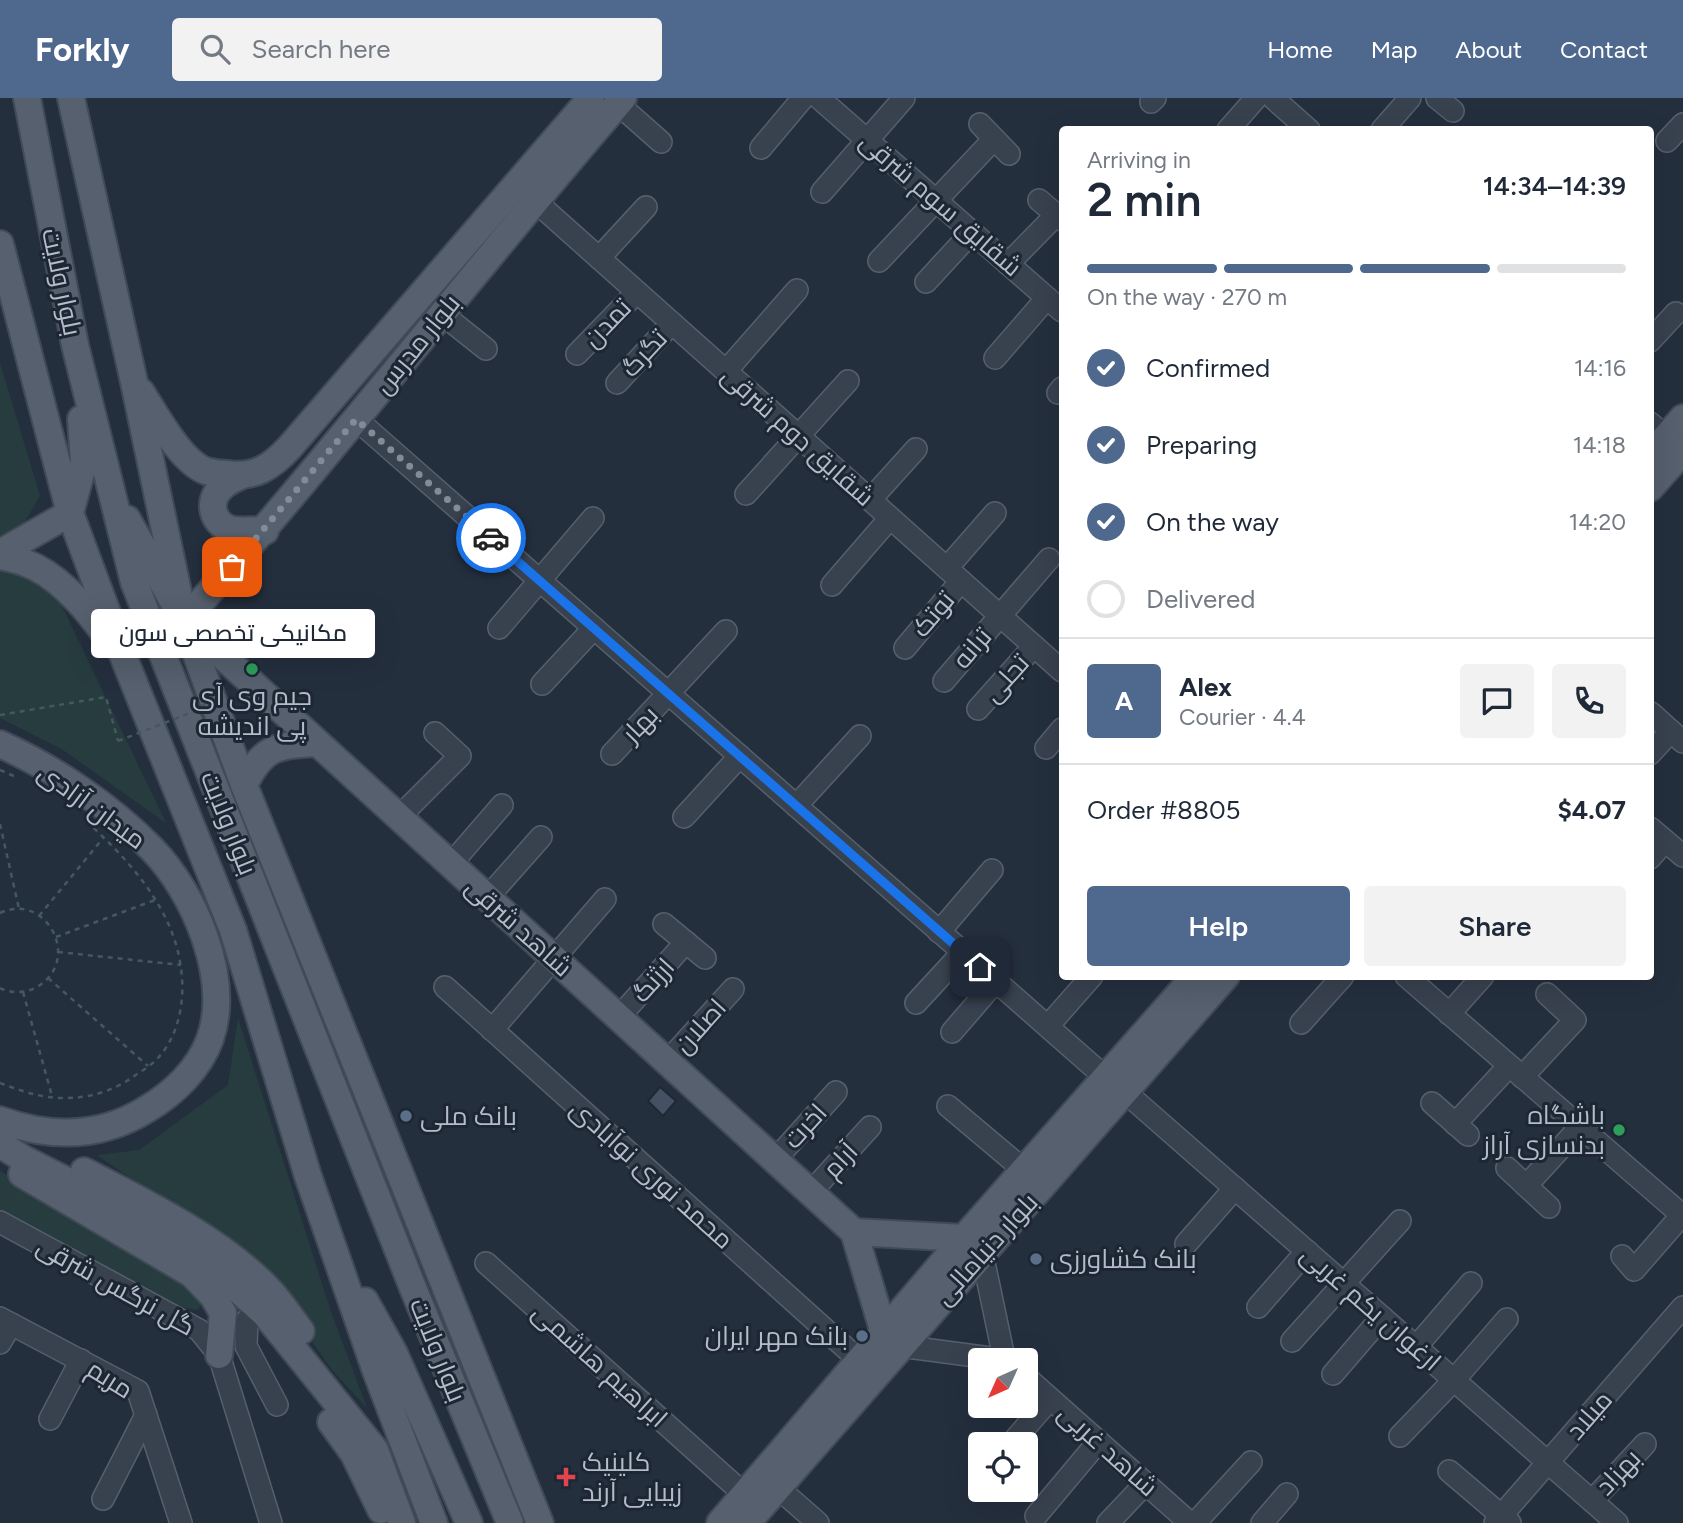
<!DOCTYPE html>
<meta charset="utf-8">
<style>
body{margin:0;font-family:Figtree,Cairo,sans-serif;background:#f2f2f3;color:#1f2937;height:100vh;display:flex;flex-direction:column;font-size:26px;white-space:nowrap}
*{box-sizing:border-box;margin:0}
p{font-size:23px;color:#747a83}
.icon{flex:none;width:38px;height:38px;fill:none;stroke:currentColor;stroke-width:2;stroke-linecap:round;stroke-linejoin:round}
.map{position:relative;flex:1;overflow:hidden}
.side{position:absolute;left:1059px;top:28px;width:595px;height:854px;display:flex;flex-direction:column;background:#fff;border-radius:7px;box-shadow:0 7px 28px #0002}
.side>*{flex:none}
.needle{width:46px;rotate:225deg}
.buttons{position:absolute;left:968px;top:1250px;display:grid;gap:14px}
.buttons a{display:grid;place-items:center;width:70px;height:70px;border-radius:7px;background:#fff;box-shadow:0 7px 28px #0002;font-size:35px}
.pin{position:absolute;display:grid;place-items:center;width:60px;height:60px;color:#fff;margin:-30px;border-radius:14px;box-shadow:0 4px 10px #0006}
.courier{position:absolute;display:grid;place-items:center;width:70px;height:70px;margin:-35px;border:5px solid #1a73e8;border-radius:50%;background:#fff;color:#222;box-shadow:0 2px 9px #0007}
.bubble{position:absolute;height:49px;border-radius:7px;background:#fff;box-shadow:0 7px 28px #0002;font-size:23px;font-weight:600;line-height:49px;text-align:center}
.head em{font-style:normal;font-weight:600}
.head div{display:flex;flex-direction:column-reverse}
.head{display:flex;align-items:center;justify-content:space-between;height:119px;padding:0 28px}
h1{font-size:46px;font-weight:600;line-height:52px}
.bar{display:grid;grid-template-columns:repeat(4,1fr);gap:10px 7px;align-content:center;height:84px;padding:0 28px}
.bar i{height:9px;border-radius:5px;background:#e0e1e3}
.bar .active{background:#4f688e}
.bar p{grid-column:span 4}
.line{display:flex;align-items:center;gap:18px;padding:0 28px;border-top:2px solid #e0e1e3}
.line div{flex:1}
.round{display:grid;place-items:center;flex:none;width:74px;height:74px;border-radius:7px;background:#f2f2f3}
ol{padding:0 28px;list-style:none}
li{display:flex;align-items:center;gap:21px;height:77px}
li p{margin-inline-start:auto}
li .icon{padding:7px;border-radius:50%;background:#4f688e;color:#fff;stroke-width:4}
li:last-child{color:#747a83}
li i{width:38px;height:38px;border:4px solid #e0e1e3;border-radius:50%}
.button{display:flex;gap:14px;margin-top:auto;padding:14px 28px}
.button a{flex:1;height:80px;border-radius:7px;background:#4f688e;color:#fff;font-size:28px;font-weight:600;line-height:80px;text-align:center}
.button a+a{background:#f2f2f3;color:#1f2937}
header{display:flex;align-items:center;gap:42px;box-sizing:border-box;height:98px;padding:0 35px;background:#4f688e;color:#fff}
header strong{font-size:33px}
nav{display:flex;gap:38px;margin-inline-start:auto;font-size:24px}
.search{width:490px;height:63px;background:#f2f2f3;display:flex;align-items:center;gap:18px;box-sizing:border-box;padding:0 24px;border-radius:7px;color:#747a83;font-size:26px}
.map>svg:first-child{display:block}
</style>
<header>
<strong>Forkly</strong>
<div class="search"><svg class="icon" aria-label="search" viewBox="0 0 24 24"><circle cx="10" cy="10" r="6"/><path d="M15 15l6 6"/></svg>Search here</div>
<nav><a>Home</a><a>Map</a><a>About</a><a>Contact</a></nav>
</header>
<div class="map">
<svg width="1683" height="1425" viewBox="0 0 1683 1425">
<rect width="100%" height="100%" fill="#242f3e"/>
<g fill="#263c3f">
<polygon points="0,265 40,398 21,430 0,437"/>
<polygon points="0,469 21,473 59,502 166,725 63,652 0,620"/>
<polygon points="238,920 330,1211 367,1310 332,1272 262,1172 97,1057 139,1052 228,987"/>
<polygon points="0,1073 188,1185 204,1200 198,1212 170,1207 0,1118"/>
</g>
<polygon fill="#455162" stroke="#1f2835" stroke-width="2" points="660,989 676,1003 663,1018 648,1003"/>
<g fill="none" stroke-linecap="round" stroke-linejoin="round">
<g stroke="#565f6c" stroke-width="24">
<g id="minor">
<polyline points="819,0 1062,213"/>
<polyline points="1273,0 1309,32"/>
<polyline points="1437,0 1453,13"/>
<polyline points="1151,4 1155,0"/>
<polyline points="618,6 661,44"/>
<polyline points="980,26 1009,56"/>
<polyline points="1228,32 1256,0"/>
<polyline points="1382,32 1410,0"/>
<polyline points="1667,43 1683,26"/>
<polyline points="761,50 803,0"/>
<polyline points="822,94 904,0"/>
<polyline points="534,102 1062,573"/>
<polyline points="1039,102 1062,122"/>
<polyline points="599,160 646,109"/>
<polyline points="879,163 994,41"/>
<polyline points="1008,166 1056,117"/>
<polyline points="926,184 972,134"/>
<polyline points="442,216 486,251"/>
<polyline points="1650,243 1676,215"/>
<polyline points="577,256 637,194"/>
<polyline points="995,260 1047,200"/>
<polyline points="726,273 797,192"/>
<polyline points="617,285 672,225"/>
<polyline points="1058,295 1062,290"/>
<polyline points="356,321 1105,979"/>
<polyline points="1650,325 1666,339"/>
<polyline points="746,396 848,283"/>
<polyline points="870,402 916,351"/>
<polyline points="947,470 995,415"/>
<polyline points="832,487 890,420"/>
<polyline points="499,530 593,420"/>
<polyline points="905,550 961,483"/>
<polyline points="944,583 1049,461"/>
<polyline points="542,586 594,530"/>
<polyline points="978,611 1034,548"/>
<polyline points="1651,615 1683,644"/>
<polyline points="1046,650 1062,631"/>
<polyline points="612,656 726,533"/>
<polyline points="1650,656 1671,633"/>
<polyline points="796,708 860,638"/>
<polyline points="399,719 460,658 435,635"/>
<polyline points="684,719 740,658"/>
<polyline points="1650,730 1683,758"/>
<polyline points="1650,760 1665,743"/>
<polyline points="451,766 502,707"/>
<polyline points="487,800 541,739"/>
<polyline points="664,826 705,860"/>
<polyline points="939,834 992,772"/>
<polyline points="1406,878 1683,1118"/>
<polyline points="445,889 860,1263"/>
<polyline points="916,905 963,854"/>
<polyline points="1449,916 1483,878"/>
<polyline points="619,919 686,844"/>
<polyline points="1301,925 1343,878"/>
<polyline points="1048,928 1092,878"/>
<polyline points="492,932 605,801"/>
<polyline points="952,934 996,883"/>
<polyline points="667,964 733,891"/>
<polyline points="1522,979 1575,922 1547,896"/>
<polyline points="1125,994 1617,1425"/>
<polyline points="1432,1005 1468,1037"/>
<polyline points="948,1008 1024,1072"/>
<polyline points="1455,1026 1509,968"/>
<polyline points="775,1062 836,994"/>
<polyline points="1507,1070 1549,1109"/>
<polyline points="1526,1088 1580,1029"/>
<polyline points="811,1094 870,1029"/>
<polyline points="0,1124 199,1232 219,1257 271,1425"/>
<polyline points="1186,1146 1235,1090"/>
<polyline points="982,1155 1004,1260"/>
<polyline points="1622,1158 1634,1172 1682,1117"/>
<polyline points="486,1165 744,1396"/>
<polyline points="1258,1209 1307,1153"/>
<polyline points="0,1220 138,1293 181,1425"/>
<polyline points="247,1222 246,1248 277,1307"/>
<polyline points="1292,1243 1400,1123"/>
<polyline points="0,1245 11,1226"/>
<polyline points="900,1248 1006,1262"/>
<polyline points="1416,1249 1471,1185"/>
<polyline points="1333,1276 1382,1219"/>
<polyline points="1026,1279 1190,1425"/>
<polyline points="50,1321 81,1262"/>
<polyline points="1400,1338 1454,1282 1507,1221"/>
<polyline points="1011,1346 1050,1301"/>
<polyline points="1449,1373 1510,1425"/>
<polyline points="777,1389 818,1425"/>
<polyline points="103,1401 146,1317"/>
<polyline points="1592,1403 1645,1346"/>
<polyline points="1036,1418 1098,1344"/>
<polyline points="1108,1425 1145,1386"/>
<polyline points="1195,1425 1251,1364"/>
<polyline points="1262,1425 1287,1396"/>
<polyline points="1495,1425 1683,1209"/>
</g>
</g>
<g stroke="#414a57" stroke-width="30">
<g id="major">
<polyline points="27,0 75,247 134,484 413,1190 510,1425"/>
<polyline points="71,0 134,284 184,523 244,687 540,1425"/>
<polyline points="0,146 70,415 126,565 233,832 308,1078 376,1273 434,1425"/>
<path d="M141,294C156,317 180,363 206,373C213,375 221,376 228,376C255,380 271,369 289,350L591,0"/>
<polyline points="1650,357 1683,320"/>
<path d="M240,378C234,381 226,384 221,390C207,403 212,425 230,431C241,434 253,431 265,433"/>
<polyline points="1650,390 1683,353"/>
<polyline points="127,421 184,523 854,1134"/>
<polyline points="0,455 70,415 84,364 81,321"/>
<path d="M0,458C9,460 18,462 26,465C60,478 89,513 109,542"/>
<path d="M184,523C335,353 474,172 623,0"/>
<path d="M0,646C55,671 110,708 152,751C195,795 231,881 210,941C199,971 174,995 147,1011C101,1040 50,1040 0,1022"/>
<path d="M244,687C263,649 276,647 317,645"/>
<polyline points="0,1046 22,1060 79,1089 210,1166 266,1217 375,1352 402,1425"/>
<path d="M84,1073C146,1105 223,1142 271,1194C282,1206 291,1220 301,1233"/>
<polyline points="22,1076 192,1176 213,1198 223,1215 219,1257"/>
<polyline points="854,1134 964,1140"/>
<polyline points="854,1134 884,1235"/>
<polyline points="365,1203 394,1255 469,1425"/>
<polyline points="331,1324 354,1356 381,1412"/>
<polyline points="720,1425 964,1140 1195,878"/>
<polyline points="747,1425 1226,878"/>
</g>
</g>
<g stroke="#44595c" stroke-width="2.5" stroke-dasharray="5 5" stroke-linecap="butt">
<polyline points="0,617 106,599 118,643"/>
<polyline points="0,672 16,679"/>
<polyline points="0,726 19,811"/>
<path d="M0,815C46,793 83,862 37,889C26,895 12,896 0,890"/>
<polyline points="39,818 104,739"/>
<polyline points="56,839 155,802"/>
<polyline points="58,854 181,867"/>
<polyline points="48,880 148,968"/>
<polyline points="23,894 52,998"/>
<path d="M0,985C21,993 44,1001 67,1000C91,1000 114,992 133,979C141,973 151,968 158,960C181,935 186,896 180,864C171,808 127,760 87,724"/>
</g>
<use href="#minor" stroke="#38414e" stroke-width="21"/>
<use href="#major" stroke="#56606e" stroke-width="26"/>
<polyline stroke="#44595c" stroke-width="2.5" stroke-dasharray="5 5" stroke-linecap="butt" points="118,643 195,613 216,599"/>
</g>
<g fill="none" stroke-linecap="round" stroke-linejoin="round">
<polyline stroke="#828b98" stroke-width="7" stroke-dasharray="0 12.6" points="232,469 356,321 491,440"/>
<polyline stroke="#1a73e8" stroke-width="9" points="491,440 980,869"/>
</g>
<g fill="#2e9e5b" stroke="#1d2633" stroke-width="2.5">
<circle cx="252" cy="571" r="7"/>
<circle cx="1619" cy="1032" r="7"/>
</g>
<g fill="#5c6f8a" stroke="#1d2633" stroke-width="2.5">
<circle cx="406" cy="1018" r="7"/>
<circle cx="1036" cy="1161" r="7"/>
<circle cx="862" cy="1238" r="7"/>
</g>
<path fill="#e0444e" stroke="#1d2633" stroke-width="2.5" d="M562.5 1368.5h7v7h7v7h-7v7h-7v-7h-7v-7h7z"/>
<g text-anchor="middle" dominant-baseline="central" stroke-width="6" stroke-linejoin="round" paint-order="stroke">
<g font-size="26" fill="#b4bcc9" stroke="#1d2633">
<text transform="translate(941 106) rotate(41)">شقایق سوم شرقی</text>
<text transform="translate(62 184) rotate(78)">بلوار ولایت</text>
<text transform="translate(607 225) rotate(-46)">تمدن</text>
<text transform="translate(417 246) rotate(-51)">بلوار مدرس</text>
<text transform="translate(644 255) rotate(-47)">تگرگ</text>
<text transform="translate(798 338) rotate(42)">شقایق دوم شرقی</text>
<text transform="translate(933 516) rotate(-50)">توتک</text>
<text transform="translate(972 550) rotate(-49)">ترانه</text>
<text transform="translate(1006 580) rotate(-48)">تجلی</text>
<text transform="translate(640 626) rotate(-46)">بهار</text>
<text transform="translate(92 708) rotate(36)">میدان آزادی</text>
<text transform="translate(229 725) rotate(68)">بلوار ولایت</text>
<text transform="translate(519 829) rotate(42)">شاهد شرقی</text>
<text transform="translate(653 882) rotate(-48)">ارژنگ</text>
<text transform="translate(700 928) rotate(-48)">اصلان</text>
<text transform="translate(805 1028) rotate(-48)">اخرت</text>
<text transform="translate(840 1062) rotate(-47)">آرام</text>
<text transform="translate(652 1076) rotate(42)">محمد نوری نوآبادی</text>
<text transform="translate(986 1151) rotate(-48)">بلوار دنیامالی</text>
<text transform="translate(116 1188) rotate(29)">گل نرگس شرقی</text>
<text transform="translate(1371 1210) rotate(41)">ارغوان یکم غربی</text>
<text transform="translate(438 1252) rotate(68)">بلوار ولایت</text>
<text transform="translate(600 1267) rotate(42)">ابراهیم هاشمی</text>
<text transform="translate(110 1281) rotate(32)">مریم</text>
<text transform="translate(1589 1317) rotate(-49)">میلاد</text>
<text transform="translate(1108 1352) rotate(42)">شاهد غربی</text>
<text transform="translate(1618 1374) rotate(-47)">بهزاد</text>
</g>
<g font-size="26" fill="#b4bcc9" stroke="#1d2633" text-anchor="start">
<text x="252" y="598" text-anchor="middle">جیم وی آی<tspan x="252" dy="30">پی اندیشه</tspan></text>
<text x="1605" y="1017" text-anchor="end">باشگاه<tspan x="1605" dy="30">بدنسازی آراز</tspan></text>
<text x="420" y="1018">بانک ملی</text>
<text x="1050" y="1161">بانک کشاورزی</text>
<text x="848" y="1238" text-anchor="end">بانک مهر ایران</text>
<text x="582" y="1364">کلینیک<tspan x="582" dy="30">زیبایی آرند</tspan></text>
</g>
</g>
</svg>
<div class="buttons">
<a><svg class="needle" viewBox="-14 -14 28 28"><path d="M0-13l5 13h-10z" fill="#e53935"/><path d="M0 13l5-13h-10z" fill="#747a83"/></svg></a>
<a><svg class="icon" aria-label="locate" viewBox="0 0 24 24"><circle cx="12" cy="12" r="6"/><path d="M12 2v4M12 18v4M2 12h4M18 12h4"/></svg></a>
</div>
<div class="pin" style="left:232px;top:469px;background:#ea580c"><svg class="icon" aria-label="bag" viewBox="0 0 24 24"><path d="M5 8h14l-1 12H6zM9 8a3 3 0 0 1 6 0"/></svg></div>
<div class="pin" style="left:980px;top:869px;background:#1f2937"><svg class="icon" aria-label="home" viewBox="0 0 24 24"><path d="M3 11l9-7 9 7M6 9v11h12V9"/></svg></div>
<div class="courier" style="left:491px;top:440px"><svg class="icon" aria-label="car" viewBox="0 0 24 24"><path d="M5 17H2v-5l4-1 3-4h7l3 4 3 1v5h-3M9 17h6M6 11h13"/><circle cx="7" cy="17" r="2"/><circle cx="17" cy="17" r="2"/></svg></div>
<div class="bubble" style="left:91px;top:511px;width:284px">مکانیکی تخصصی سون</div>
<section class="side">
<div class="head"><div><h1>2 min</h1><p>Arriving in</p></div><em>14:34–14:39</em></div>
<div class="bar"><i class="active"></i><i class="active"></i><i class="active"></i><i></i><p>On the way · 270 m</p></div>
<ol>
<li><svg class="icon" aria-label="check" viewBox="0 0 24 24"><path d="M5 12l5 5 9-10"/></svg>Confirmed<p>14:16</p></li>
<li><svg class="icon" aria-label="check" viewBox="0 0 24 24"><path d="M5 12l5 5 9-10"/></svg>Preparing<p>14:18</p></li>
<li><svg class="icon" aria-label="check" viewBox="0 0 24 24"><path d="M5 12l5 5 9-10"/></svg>On the way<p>14:20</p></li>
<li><i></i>Delivered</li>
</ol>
<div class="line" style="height:126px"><b class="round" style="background:#4f688e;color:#fff">A</b><div><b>Alex</b><p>Courier · 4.4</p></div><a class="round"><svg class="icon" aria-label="chat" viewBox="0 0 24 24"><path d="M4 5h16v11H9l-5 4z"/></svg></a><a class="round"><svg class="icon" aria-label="phone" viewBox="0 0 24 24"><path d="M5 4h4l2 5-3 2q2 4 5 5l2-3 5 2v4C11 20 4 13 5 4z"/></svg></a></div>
<div class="line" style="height:91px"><div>Order #8805</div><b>$4.07</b></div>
<div class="button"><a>Help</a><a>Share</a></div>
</section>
</div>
